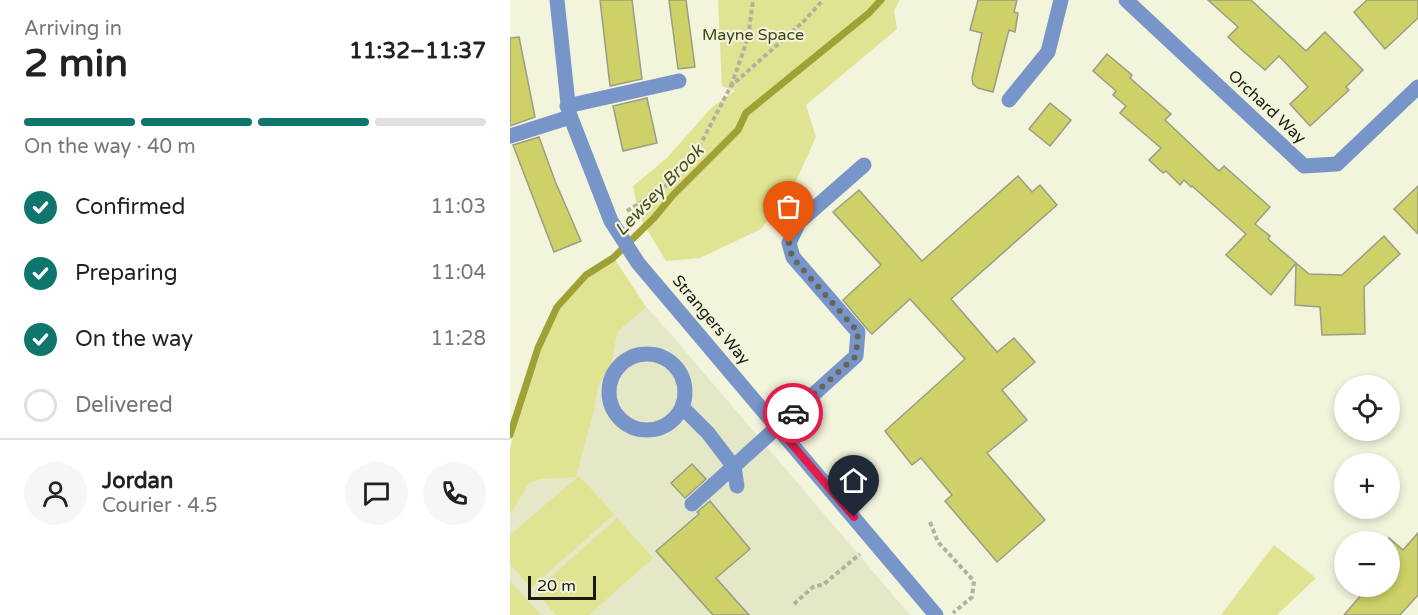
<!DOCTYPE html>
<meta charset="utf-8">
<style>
body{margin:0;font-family:"Varela Round",sans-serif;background:#f6f6f6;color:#222;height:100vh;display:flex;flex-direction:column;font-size:22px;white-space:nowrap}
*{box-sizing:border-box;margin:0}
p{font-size:20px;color:#767676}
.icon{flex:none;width:33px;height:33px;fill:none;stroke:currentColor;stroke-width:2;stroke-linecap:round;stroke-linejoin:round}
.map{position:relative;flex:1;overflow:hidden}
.details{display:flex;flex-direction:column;background:#fff;width:510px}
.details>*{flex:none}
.controls{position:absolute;left:824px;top:375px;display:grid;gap:12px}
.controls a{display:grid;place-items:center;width:66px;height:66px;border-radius:50%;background:#fff;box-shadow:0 3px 9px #0003;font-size:30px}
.scale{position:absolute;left:18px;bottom:15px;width:68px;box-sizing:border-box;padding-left:6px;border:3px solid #191a11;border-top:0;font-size:16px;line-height:21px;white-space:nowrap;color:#191a11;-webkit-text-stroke:4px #f2f4db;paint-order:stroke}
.pin{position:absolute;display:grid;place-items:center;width:51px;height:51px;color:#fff;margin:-62px -26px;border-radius:50% 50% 50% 0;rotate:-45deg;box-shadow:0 0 6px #0007}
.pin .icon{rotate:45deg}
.courier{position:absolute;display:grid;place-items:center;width:60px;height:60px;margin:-30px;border:4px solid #e11d48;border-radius:50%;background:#fff;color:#222;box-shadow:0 2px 8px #0007}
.headline em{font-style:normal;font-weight:800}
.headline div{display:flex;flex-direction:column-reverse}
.headline{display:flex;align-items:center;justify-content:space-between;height:102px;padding:0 24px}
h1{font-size:39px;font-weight:800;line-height:45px}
.bar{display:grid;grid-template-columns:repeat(4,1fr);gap:9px 6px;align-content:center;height:72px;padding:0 24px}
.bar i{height:8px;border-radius:4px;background:#e0e0e0}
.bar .current{background:#0f766e}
.bar p{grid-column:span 4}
.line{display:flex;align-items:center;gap:15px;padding:0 24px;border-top:2px solid #e0e0e0}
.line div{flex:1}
.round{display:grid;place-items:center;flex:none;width:63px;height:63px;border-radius:32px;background:#f6f6f6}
ol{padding:0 24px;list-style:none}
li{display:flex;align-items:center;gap:18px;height:66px}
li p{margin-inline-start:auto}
li .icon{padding:6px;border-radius:50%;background:#0f766e;color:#fff;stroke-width:4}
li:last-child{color:#767676}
li i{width:33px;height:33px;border:3px solid #e0e0e0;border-radius:50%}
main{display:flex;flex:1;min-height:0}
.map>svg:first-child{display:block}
</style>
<main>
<section class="details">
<div class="headline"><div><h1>2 min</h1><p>Arriving in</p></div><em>11:32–11:37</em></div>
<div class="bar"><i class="current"></i><i class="current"></i><i class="current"></i><i></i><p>On the way · 40 m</p></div>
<ol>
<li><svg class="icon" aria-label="check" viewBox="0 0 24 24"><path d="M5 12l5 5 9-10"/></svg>Confirmed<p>11:03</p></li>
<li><svg class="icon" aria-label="check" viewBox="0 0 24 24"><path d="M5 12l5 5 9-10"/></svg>Preparing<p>11:04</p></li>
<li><svg class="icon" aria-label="check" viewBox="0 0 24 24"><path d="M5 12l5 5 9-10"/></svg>On the way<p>11:28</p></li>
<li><i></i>Delivered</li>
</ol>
<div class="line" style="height:108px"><a class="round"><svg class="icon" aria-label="person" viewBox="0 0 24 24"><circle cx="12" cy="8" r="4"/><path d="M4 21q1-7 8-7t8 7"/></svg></a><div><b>Jordan</b><p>Courier · 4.5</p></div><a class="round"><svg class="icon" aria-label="chat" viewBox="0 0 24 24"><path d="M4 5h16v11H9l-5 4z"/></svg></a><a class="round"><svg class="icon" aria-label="phone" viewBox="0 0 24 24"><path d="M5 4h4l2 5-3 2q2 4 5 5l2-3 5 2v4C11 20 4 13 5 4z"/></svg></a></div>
</section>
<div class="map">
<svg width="908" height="615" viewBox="0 0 908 615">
<rect width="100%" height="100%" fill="#f2f4db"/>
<polygon fill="#e5e8c7" points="105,260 136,307 159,332 400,615 0,615 0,449 13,399 33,345 48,312 59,297 80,276"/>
<g fill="#e0e391">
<polygon points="208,0 390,0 384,10 387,29 296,105 306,137 281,192 251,229 190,258 156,261 129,216 123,186 157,158 202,107 225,91 212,86"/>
<polygon points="105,260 136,307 107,332 102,362 88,386 84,410 66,477 31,479 19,483 2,511 0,511 0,449 13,401 34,343 48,312 59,297 80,276"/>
<polygon points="69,476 104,514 21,588 0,564 0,535"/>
<polygon points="107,518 143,558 79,615 46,615 25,591"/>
<polygon points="764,545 806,578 767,615 711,615"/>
<polygon points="0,581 31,615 0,615"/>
</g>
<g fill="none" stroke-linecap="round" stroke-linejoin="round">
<polyline stroke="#9fa135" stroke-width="7" points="0,435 28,348 47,307 76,275 103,258 144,218 163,195 228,130 236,113 359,13 371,0"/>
</g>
<g fill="#ced068" stroke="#9b9d86" stroke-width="1.5">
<polygon points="90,0 122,0 132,79 100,86"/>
<polygon points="159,0 176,0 185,67 168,69"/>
<polygon points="468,0 507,0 504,12 508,13 505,32 499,30 483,92 468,88 463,84 462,78 472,33 460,30"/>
<polygon points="698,0 741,0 796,51 815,32 853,70 836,87 839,90 800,126 780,104 798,87 769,56 755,70 734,52 718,37 728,27"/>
<polygon points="857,0 908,0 908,18 875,49 844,12"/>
<polygon points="9,37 25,117 0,126 0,38"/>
<polygon points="597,54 622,75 620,78 661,114 655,120 709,171 714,166 760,207 745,224 760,236 758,239 786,263 761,295 716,255 736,234 682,186 681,187 674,180 670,185 656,171 653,173 639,160 651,148 610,113 616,106 603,95 606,91 583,71"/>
<polygon points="137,98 147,143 113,151 103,106"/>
<polygon points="540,103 561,120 540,146 519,129"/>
<polygon points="29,137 45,181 71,241 44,252 3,145"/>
<polygon points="508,176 522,192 530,185 547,205 441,299 487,352 504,338 525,362 492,390 517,420 477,453 535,520 487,562 435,501 442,495 411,458 402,465 375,431 455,359 400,299 362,334 357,329 333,300 371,265 323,212 349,190 412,261"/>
<polygon points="908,186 908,234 884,209"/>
<polygon points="874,236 890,254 854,287 855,334 812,335 810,307 785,305 786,263 799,274 832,275"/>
<polygon points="182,464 196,479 175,498 161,483"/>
<polygon points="200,501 240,549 206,578 239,615 203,615 146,551 189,514 187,512"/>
<polygon points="908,533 908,595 890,615 834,615 859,586 879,586 879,538 893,550"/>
</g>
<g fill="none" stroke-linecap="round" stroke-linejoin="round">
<g stroke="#b0b29e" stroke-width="4" stroke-dasharray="4.5 3" stroke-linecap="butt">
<polyline points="221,86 238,38 243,0"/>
<polyline points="117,211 154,188 189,147 221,86 293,22 313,0"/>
<polyline points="420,522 428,542 464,581 462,597 443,613"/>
<polyline points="284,604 303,587 314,584 350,554"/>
</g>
<g stroke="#7895ca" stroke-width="15">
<polyline points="47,0 59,113 101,221 128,263 426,615"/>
<polyline points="616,0 794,166 827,164 908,87"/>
<polyline points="499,100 538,52 551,0"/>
<polyline points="57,106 169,81"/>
<polyline points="0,136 60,117"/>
<circle cx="137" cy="392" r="38"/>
<polyline points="172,407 198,433 224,467 227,486"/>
<polyline points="182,504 346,356 348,332 283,257 279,243 289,222 354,165"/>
</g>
</g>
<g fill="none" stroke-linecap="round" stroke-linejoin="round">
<polyline stroke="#656658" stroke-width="6" stroke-dasharray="0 10.8" points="279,243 282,257 348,332 346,356 283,413"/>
<polyline stroke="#e11d48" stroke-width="8" points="283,413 268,428 344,517"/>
</g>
<g text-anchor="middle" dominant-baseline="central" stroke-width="4.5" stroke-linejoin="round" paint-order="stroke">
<g font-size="16" fill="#444519" stroke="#f2f4db">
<text x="243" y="35">Mayne Space</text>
</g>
<g font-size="16" fill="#191a11" stroke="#f2f4db">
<text transform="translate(757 107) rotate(43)">Orchard Way</text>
<text transform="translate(201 320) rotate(50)">Strangers Way</text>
</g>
<g font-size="18" font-style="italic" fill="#4b4c21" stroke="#f2f4db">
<text transform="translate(149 190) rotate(-46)">Lewsey Brook</text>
</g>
</g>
</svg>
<div class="controls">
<a><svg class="icon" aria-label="locate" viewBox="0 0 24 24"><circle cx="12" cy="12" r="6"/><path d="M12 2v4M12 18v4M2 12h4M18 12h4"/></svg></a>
<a>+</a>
<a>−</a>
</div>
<div class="scale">20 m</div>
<div class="pin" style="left:279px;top:243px;background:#ea580c"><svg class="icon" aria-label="bag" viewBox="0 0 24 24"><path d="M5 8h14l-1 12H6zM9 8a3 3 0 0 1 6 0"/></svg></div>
<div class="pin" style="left:344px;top:517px;background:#1f2937"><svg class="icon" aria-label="home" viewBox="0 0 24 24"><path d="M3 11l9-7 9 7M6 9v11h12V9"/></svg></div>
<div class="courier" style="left:283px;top:413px"><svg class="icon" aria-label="car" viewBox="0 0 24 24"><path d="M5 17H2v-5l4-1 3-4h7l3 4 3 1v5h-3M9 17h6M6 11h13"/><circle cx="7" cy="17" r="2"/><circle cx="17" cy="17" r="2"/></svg></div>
</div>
</main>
